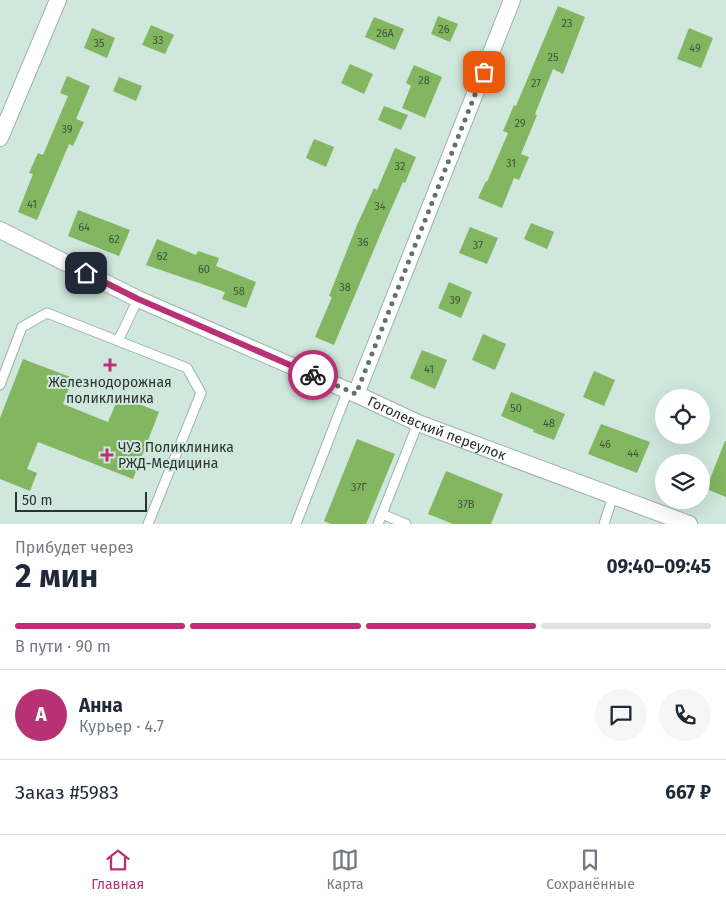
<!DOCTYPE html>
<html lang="ru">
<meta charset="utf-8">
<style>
body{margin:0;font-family:"Fira Sans",sans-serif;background:#f6f6f7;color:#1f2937;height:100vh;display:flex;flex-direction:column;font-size:19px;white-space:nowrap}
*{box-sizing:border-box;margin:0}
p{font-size:16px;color:#747a83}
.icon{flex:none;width:28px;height:28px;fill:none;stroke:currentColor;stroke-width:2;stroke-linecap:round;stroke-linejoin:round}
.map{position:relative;height:524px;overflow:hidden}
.sheet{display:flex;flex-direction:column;background:#fff;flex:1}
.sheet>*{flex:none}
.fabs{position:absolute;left:655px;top:389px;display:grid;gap:10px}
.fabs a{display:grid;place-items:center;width:55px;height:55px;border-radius:50%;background:#fff;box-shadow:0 5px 20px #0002;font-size:25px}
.scale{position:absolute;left:15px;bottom:12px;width:132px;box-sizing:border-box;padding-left:5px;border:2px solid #29332f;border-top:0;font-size:14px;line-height:18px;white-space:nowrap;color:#29332f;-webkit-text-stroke:4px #cfe7dd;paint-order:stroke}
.pin{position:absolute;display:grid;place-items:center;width:42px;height:42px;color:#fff;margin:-21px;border-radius:10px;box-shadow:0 2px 8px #0006}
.courier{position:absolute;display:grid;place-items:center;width:50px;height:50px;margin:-25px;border:4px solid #b83174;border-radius:50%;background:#fff;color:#222;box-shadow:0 1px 6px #0007}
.headline em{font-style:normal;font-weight:700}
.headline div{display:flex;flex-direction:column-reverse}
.headline{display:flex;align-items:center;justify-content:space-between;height:85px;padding:0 15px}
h1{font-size:32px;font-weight:700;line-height:38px}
.bar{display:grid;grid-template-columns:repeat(4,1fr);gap:8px 5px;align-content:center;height:60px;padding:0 15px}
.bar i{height:6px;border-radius:4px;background:#e0e1e3}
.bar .selected{background:#b83174}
.bar p{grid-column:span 4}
.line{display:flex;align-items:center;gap:12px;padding:0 15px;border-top:1px solid #e0e1e3}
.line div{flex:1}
.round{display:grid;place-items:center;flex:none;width:52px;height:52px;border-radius:26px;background:#f6f6f7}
.tabs{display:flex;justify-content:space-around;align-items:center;height:70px;border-top:1px solid #e0e1e3;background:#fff;font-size:14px;color:#747a83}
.tabs a{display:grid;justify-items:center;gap:2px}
.tabs .selected{color:#b83174}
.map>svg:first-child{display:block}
</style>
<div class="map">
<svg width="726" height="524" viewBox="0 0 726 524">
<rect width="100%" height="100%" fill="#cfe7dd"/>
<g fill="#82b660">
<polygon points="558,6 585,17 563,74 553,69 535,114 537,115 521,154 529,157 519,180 514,178 502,208 478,198 486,181 487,182 508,133 503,131 514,105 516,106"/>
<polygon points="438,16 458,24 450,42 431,34"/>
<polygon points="374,17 404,29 395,50 365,37"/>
<polygon points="151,25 174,35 165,54 142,45"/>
<polygon points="92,28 115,38 107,58 84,48"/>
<polygon points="689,28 713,38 701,68 677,59"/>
<polygon points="350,64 373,74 364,94 341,83"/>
<polygon points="414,65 442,77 425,118 402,108 411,86 406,83"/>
<polygon points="67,76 90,86 76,119 84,122 73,146 69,144 37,220 18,212 33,174 29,173 38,153 43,155 68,96 60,93"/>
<polygon points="119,77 142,86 136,101 113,91"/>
<polygon points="384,106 408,115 401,130 378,120"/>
<polygon points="314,139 334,147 326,167 306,158"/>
<polygon points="395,148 416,157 405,183 403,182 385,223 334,345 315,337 332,297 329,296 357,225 374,188 377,190"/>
<polygon points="78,210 130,230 119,256 68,236"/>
<polygon points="531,223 554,232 547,249 524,239"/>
<polygon points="470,227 498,238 487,264 459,253"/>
<polygon points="157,239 196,255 198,251 219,258 216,266 256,282 246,308 222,299 225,292 146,265"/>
<polygon points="449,282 472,292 461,318 438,308"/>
<polygon points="483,334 506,344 495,370 472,360"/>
<polygon points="422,350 447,360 435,389 410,378"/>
<polygon points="23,359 73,378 63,404 108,422 119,396 159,412 133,479 38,442 27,469 37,473 30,491 0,479 0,418"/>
<polygon points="594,371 615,380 604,406 583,397"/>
<polygon points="511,392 565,414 554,440 533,432 534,430 501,416"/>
<polygon points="601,424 650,442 637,473 588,454"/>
<polygon points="357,439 395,454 366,524 331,524 324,521"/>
<polygon points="725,441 726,441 726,497 706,489"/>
<polygon points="446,471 503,494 491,524 453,524 428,514"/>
</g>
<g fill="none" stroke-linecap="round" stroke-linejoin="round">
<g stroke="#9cb2a9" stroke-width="11">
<g id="service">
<polyline points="118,341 138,299"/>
<polyline points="0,385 22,327 47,313 187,368 201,393 148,524"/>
<polyline points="382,514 406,524"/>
<polyline points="296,524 348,390"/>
<polyline points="378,524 418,423"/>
<polyline points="604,524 613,496"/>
</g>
</g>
<g stroke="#9cb2a9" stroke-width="18">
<g id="minor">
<polyline points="0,138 58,0"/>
<path id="s1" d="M0,230L138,299L356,394L418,423L689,524"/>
<polyline points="356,394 512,0"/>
</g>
</g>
<use href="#service" stroke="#fff" stroke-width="9"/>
<use href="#minor" stroke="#fff" stroke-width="16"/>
</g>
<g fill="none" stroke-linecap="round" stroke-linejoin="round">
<polyline stroke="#63726c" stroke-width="5" stroke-dasharray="0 9" points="313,375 356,394 484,72"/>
<polyline stroke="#b83174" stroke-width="6" points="86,273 138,299 313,375"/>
</g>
<g fill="#b83174" stroke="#cfe7dd" stroke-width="2">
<path d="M107.5 357.5h5v5h5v5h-5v5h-5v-5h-5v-5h5z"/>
<path d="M104.5 447.5h5v5h5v5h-5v5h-5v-5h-5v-5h5z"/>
</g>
<g text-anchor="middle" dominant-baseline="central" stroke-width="4" stroke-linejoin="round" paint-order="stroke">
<g font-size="11" fill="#3f543b">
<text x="567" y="23">23</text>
<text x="444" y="29">26</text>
<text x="385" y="33">26А</text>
<text x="158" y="40">33</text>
<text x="99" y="43">35</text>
<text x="695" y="48">49</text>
<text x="553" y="57">25</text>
<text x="424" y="80">28</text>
<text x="536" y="83">27</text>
<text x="520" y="123">29</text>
<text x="67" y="129">39</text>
<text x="511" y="163">31</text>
<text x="400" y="166">32</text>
<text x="32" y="204">41</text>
<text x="380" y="206">34</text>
<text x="84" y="227">64</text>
<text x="114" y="239">62</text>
<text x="363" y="242">36</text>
<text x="478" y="245">37</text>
<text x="162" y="256">62</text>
<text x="204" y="269">60</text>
<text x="345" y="287">38</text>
<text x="239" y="291">58</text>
<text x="455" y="300">39</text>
<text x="429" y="369">41</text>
<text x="516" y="408">50</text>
<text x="549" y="423">48</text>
<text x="605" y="444">46</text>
<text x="633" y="453">44</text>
<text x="359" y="487">37Г</text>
<text x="466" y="504">37В</text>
</g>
<g font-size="14" fill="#29332f" stroke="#cfe7dd">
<text x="110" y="382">Железнодорожная<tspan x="110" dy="16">поликлиника</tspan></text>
<text x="118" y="447" text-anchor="start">ЧУЗ Поликлиника<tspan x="118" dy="16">РЖД-Медицина</tspan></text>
</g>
<g font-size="14" fill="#29332f" stroke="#cfe7dd">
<text stroke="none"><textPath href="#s1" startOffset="480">Гоголевский переулок</textPath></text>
</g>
</g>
</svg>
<div class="fabs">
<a><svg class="icon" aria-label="locate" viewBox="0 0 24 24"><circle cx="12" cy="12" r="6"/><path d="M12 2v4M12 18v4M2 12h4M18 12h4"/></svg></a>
<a><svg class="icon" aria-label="layers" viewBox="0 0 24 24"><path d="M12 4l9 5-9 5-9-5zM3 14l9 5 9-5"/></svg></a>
</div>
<div class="scale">50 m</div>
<div class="pin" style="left:484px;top:72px;background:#ea580c"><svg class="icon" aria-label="bag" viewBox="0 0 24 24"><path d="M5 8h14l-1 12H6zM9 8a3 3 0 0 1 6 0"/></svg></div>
<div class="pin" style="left:86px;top:273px;background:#1f2937"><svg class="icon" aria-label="home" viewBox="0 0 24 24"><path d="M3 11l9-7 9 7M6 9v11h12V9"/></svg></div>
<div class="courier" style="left:313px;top:375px"><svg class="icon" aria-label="bike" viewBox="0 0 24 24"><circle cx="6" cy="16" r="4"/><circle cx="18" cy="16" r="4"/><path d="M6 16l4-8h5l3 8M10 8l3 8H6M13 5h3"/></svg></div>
</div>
<section class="sheet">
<div class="headline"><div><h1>2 мин</h1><p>Прибудет через</p></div><em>09:40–09:45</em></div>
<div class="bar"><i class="selected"></i><i class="selected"></i><i class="selected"></i><i></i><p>В пути · 90 m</p></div>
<div class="line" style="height:90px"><b class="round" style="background:#b83174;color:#fff">А</b><div><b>Анна</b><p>Курьер · 4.7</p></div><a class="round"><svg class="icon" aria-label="chat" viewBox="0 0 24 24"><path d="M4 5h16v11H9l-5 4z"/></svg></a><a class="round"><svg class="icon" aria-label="phone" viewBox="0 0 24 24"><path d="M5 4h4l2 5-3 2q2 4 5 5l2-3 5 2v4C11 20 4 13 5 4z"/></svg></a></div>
<div class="line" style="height:65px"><div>Заказ #5983</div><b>667 ₽</b></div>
</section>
<nav class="tabs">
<a class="selected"><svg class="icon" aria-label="home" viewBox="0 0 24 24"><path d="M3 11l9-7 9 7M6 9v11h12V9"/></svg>Главная</a>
<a><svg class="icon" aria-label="map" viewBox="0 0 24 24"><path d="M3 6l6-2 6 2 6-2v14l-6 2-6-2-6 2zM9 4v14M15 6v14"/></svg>Карта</a>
<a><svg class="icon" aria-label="saved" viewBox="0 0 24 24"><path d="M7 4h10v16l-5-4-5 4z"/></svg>Сохранённые</a>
</nav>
